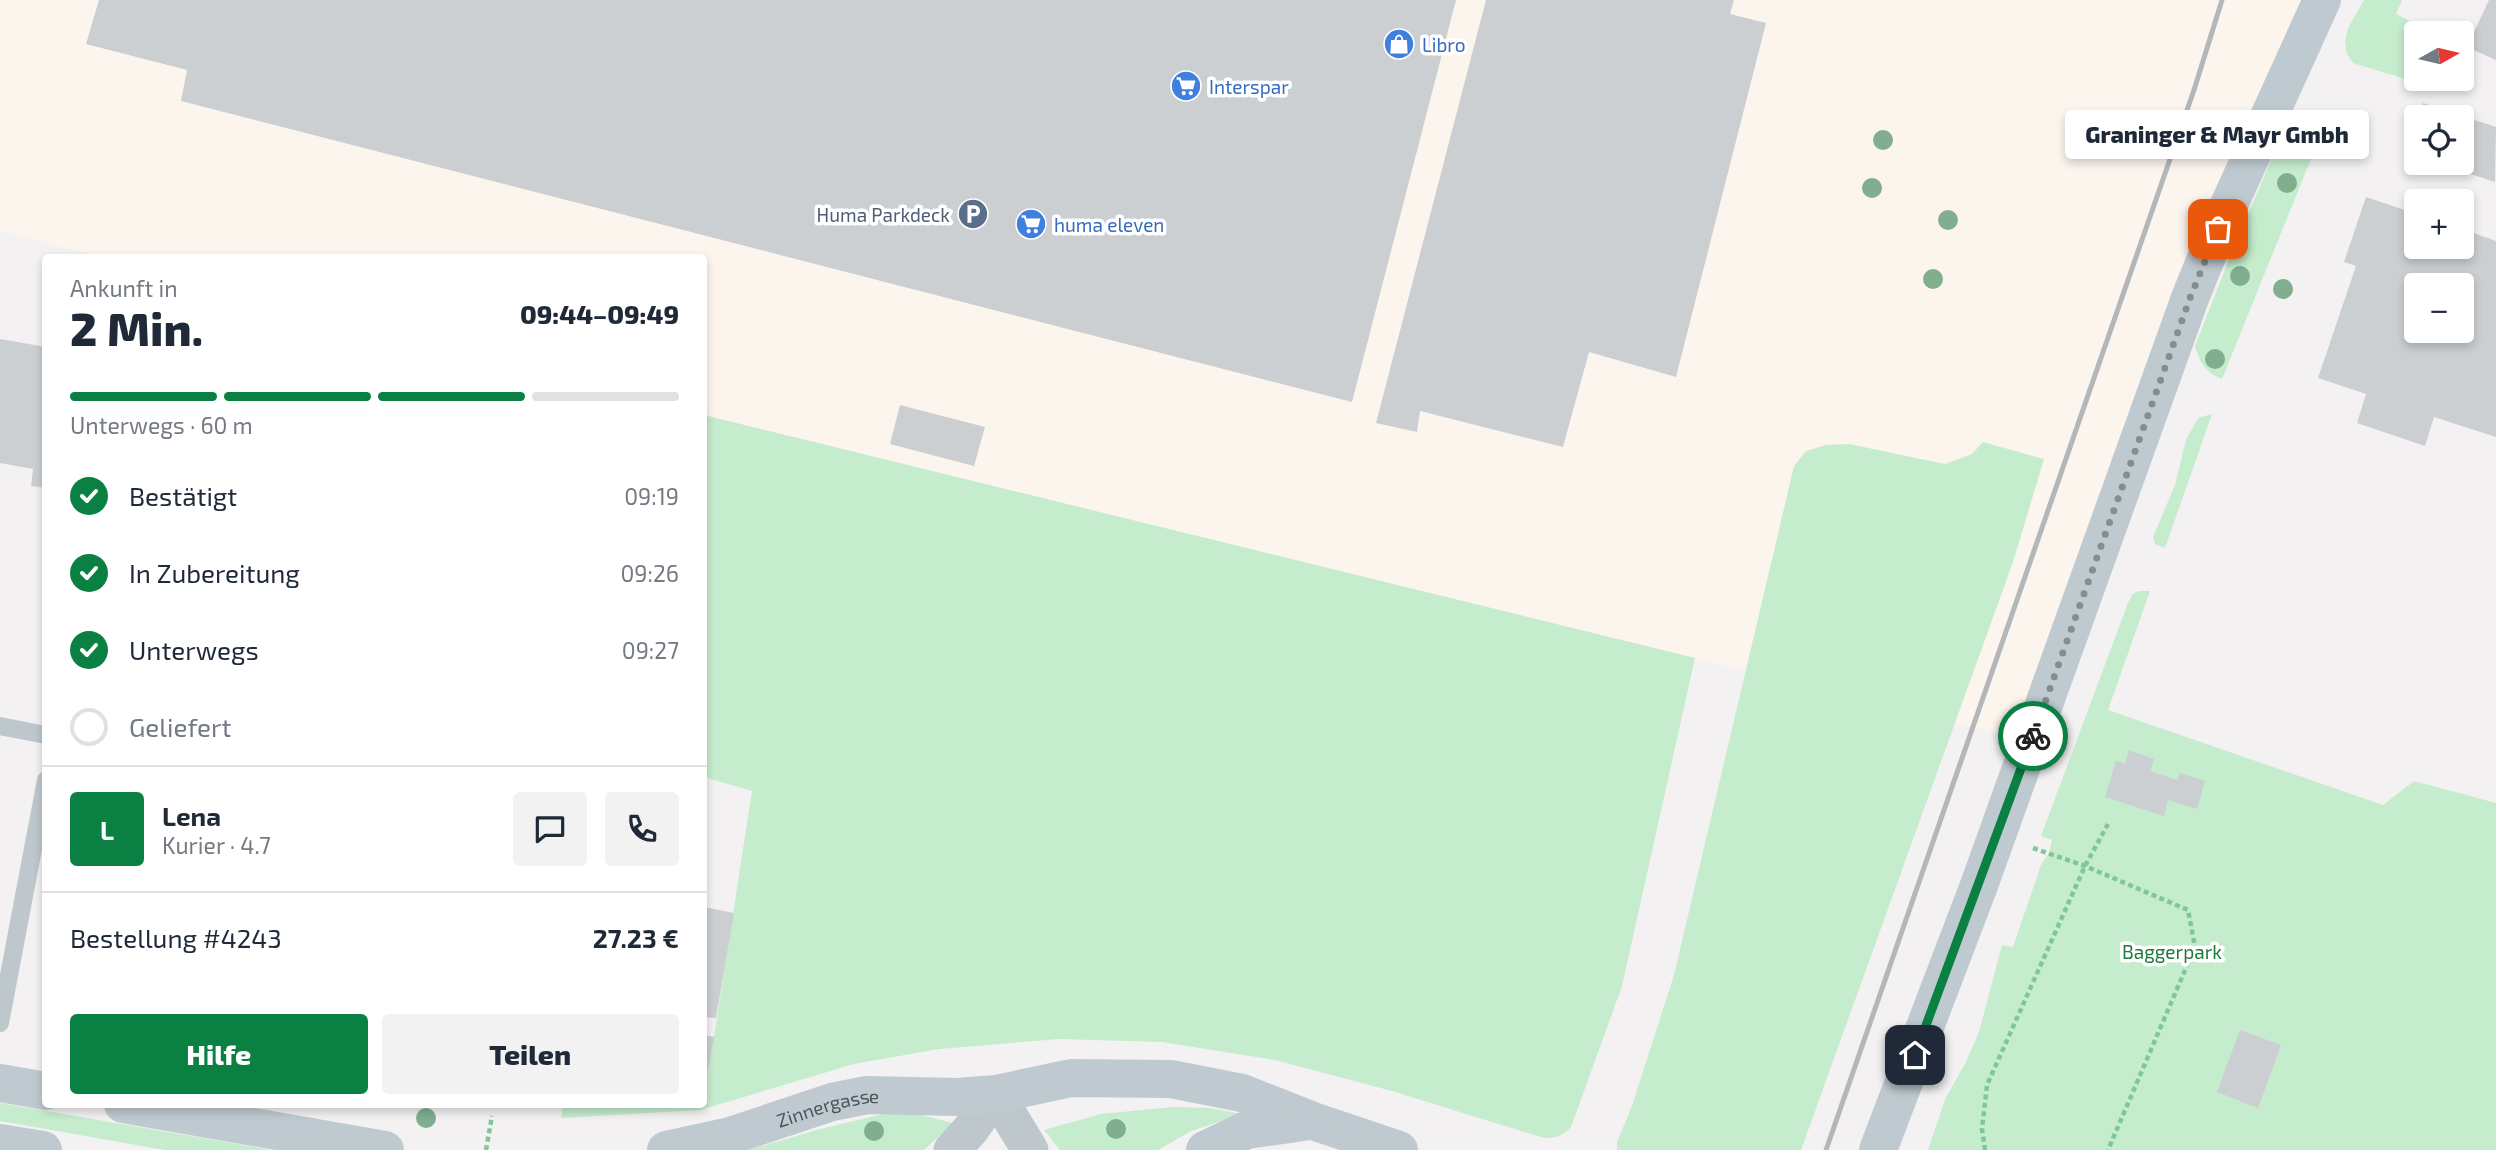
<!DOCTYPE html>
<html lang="de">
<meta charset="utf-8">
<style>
body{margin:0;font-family:"Exo 2",sans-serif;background:#f2f2f3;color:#1f2937;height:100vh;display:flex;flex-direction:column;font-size:26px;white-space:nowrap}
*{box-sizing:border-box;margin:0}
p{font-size:23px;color:#747a83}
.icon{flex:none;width:38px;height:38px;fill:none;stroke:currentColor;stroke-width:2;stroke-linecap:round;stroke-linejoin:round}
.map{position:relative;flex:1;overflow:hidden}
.details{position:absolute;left:42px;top:254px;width:665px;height:854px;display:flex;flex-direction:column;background:#fff;border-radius:7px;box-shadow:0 4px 10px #0003}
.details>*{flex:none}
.needle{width:46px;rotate:82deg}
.fabs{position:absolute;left:2404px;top:21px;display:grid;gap:14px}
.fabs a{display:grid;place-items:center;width:70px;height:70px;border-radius:7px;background:#fff;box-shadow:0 4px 10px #0003;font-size:35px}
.pin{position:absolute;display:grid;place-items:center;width:60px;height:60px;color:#fff;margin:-30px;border-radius:14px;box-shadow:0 4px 10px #0006}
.courier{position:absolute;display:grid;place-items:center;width:70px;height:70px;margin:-35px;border:5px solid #0b8043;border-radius:50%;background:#fff;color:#222;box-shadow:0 2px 9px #0007}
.bubble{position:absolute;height:49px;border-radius:7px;background:#fff;box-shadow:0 4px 10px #0003;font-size:23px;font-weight:800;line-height:49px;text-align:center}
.overview em{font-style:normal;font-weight:800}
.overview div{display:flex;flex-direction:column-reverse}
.overview{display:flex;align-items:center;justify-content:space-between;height:119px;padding:0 28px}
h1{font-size:46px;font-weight:800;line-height:52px}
.bar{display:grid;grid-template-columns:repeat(4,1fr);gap:10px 7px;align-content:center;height:84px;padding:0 28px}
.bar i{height:9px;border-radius:5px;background:#e0e1e3}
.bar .active{background:#0b8043}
.bar p{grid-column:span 4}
.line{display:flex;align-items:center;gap:18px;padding:0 28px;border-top:2px solid #e0e1e3}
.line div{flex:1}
.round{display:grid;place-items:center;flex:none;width:74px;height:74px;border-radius:7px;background:#f2f2f3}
ol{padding:0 28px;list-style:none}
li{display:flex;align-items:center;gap:21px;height:77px}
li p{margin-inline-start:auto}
li .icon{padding:7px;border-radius:50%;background:#0b8043;color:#fff;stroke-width:4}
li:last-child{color:#747a83}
li i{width:38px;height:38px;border:4px solid #e0e1e3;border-radius:50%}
.action{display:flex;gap:14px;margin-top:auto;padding:14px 28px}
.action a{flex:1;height:80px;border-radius:7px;background:#0b8043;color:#fff;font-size:28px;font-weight:800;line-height:80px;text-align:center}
.action a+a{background:#f2f2f3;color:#1f2937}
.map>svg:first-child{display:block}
</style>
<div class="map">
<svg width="2496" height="1150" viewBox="0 0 2496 1150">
<rect width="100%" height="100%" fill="#f3f1f2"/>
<polygon fill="#fbf5ed" points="0,0 2322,0 2031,741 704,415 704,257 101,257 0,231"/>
<g fill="#c5eccd">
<polygon points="2364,0 2402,0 2396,14 2426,29 2424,33 2417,33 2417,47 2408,65 2416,68 2415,82 2353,63 2347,54 2345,42 2348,28"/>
<path d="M2297,139L2317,144L2222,379C2206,373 2200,363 2195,346L2233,249L2279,142Z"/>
<polygon points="2212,414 2165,548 2155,544 2153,537 2175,485 2186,440 2198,418"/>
<path d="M704,415L1695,658L1622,986L1571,1127C1563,1136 1556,1138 1544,1138L1392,1091L1275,1060L1162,1042L1059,1039L939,1049L854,1064L700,1110L561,1118L563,1104H704V1073L708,1072L714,1037L752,791L704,777Z"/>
<polygon points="1983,442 2044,459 2013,562 1801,1150 1617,1150 1617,1142 1632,1106 1674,975 1794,466 1806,451 1826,445 1849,444 1945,464 1972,454"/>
<polygon points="2139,591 2150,591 2108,710 2383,805 2414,781 2496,803 2496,1150 1928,1150 1946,1097 1965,1064 1979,1032 2002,945 2013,947 2041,865 2049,853 2052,840 2041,836 2128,603 2133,594"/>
<polygon points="0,1103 272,1150 165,1150 0,1121"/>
<polygon points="1173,1107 1208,1108 1242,1114 1191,1131 1158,1150 1060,1150 1044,1130 1101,1114"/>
<polygon points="888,1113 921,1115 953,1123 924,1150 748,1150 820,1129"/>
</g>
<g fill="#cbcfd2" fill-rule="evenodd">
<polygon points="99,0 1456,0 1352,402 181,101 187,70 86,44"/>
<polygon points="1486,0 1734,0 1730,14 1766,23 1676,377 1589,352 1563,447 1420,411 1417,432 1376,423"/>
<polygon points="2489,0 2496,0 2496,60 2467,47"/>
<polygon points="2423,103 2496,127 2495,182 2437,163 2462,163 2462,117 2418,117"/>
<polygon points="2416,124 2417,124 2417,157 2407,153"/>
<path d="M2366,197L2417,214V247H2462V229L2496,241V437L2434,417L2425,446L2357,423L2366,394L2318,378L2356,266L2344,262ZM2417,285H2462V331H2417Z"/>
<polygon points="0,339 46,347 46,488 31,486 33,469 0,463"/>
<polygon points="900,405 985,427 974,466 890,444"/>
<polygon points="2129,750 2154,759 2150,771 2177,780 2180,773 2205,781 2197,809 2168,800 2164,816 2105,797 2116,761 2125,764"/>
<polygon points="704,907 734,913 716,1018 704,1017"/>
<polygon points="2240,1030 2281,1045 2258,1108 2217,1092"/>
<polygon points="704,1035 714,1037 708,1072 704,1071"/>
</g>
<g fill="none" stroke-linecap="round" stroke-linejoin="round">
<g stroke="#80c797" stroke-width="4.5" stroke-dasharray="5 3.5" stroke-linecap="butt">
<polyline points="2033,848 2085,866 2188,910 2195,947 2108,1150"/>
<polyline points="486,1150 492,1116"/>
<polyline points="1985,1150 1982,1129 1987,1085 2085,866 2108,824"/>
</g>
<g stroke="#bec7cc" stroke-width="18">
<polyline points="0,726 46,735"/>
<polyline points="0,1023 46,780"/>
</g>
<polyline stroke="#bec7cc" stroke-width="37" points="952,1150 971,1129 996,1094 1030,1150"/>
<g stroke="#bfcad0" stroke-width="38">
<polyline points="0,1083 46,1091"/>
<polyline points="123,1104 385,1150"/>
<polyline points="0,1143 43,1150"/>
<path id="s1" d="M666,1150L730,1136L832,1102L867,1095L957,1097L996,1094L1071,1078L1171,1079L1242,1093L1313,1121L1399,1150"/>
<polyline points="1205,1150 1247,1130 1310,1121"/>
<polyline points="1878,1150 1978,888 2190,298 2218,229 2322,0"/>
</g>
<polyline stroke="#b4b7ba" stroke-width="5" points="1826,1150 2194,90 2222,0"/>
</g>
<g fill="#80ae8f">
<circle cx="1883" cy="140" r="10"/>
<circle cx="2287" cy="183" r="10"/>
<circle cx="1872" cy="188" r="10"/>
<circle cx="1948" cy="220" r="10"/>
<circle cx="2240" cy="276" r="10"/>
<circle cx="1933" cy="279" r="10"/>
<circle cx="2283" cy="289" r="10"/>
<circle cx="2215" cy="359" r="10"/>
<circle cx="426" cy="1118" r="10"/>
<circle cx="1116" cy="1129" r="10"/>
<circle cx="874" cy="1131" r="10"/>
</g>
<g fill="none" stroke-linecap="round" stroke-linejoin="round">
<polyline stroke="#868d91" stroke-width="7" stroke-dasharray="0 12.6" points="2033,736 2190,298 2218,229"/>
<polyline stroke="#0b8043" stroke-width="9" points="1915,1055 2033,736"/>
</g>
<defs>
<g id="shop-disc" transform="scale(1.575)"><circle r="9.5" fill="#3f7fe0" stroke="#fff"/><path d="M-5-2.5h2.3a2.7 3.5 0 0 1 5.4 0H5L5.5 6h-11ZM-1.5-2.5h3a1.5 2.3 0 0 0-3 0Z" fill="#fff"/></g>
<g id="supermarket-disc" transform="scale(1.575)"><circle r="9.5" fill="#3f7fe0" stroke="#fff"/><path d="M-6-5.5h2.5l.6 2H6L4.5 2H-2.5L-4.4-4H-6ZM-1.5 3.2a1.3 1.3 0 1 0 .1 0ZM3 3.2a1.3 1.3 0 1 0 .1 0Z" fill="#fff"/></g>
<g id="parking-disc" transform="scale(1.575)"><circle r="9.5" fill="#5c6f8a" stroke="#fff"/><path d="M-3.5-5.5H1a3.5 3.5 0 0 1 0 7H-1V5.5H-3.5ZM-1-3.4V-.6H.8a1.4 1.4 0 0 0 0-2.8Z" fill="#fff"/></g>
</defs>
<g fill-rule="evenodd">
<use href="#shop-disc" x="1399" y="44"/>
<use href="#supermarket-disc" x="1186" y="86"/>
<use href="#parking-disc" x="973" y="214"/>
<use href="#supermarket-disc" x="1031" y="224"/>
</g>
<g text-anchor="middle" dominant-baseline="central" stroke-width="7" stroke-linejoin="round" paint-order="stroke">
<g font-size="19" fill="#366cbe" stroke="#fff" text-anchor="start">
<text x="1422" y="44">Libro</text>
<text x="1209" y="86">Interspar</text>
<text x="1054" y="224">huma eleven</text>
</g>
<g font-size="19" fill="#4e5e75" stroke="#fff" text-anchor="end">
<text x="950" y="214">Huma Parkdeck</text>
</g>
<g font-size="19" fill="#21783e" stroke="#fff">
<text x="2172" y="951">Baggerpark</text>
</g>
<g font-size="19" fill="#4b575d" stroke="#fff">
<text stroke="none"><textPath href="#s1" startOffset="168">Zinnergasse</textPath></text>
</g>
</g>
</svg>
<div class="fabs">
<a><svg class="needle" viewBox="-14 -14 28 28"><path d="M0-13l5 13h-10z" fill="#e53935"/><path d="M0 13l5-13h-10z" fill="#747a83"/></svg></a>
<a><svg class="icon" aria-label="locate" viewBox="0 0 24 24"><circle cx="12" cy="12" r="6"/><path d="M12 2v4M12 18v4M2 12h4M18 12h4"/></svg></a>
<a>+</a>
<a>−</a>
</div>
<div class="pin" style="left:2218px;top:229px;background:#ea580c"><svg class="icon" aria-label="bag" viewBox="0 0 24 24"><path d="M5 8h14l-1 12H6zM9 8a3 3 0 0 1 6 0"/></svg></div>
<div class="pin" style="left:1915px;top:1055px;background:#1f2937"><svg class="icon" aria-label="home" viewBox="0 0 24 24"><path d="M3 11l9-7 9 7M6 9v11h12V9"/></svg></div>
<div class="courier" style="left:2033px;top:736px"><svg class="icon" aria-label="bike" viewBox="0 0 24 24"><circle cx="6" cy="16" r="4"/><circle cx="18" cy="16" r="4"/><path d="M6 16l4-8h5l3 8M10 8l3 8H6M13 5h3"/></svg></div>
<div class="bubble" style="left:2065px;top:110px;width:304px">Graninger &amp; Mayr Gmbh</div>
<section class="details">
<div class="overview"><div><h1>2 Min.</h1><p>Ankunft in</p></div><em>09:44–09:49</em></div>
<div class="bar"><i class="active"></i><i class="active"></i><i class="active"></i><i></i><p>Unterwegs · 60 m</p></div>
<ol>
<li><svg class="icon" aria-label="check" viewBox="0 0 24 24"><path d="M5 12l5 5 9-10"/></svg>Bestätigt<p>09:19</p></li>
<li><svg class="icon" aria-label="check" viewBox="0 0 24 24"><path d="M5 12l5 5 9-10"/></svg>In Zubereitung<p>09:26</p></li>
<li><svg class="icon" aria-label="check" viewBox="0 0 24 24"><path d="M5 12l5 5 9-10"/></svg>Unterwegs<p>09:27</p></li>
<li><i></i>Geliefert</li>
</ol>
<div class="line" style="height:126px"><b class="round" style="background:#0b8043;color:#fff">L</b><div><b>Lena</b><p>Kurier · 4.7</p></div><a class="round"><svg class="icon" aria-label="chat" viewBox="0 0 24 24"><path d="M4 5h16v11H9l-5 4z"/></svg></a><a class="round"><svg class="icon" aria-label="phone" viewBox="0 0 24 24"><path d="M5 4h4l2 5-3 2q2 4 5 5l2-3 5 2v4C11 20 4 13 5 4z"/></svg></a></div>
<div class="line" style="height:91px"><div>Bestellung #4243</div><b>27.23 €</b></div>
<div class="action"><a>Hilfe</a><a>Teilen</a></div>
</section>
</div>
